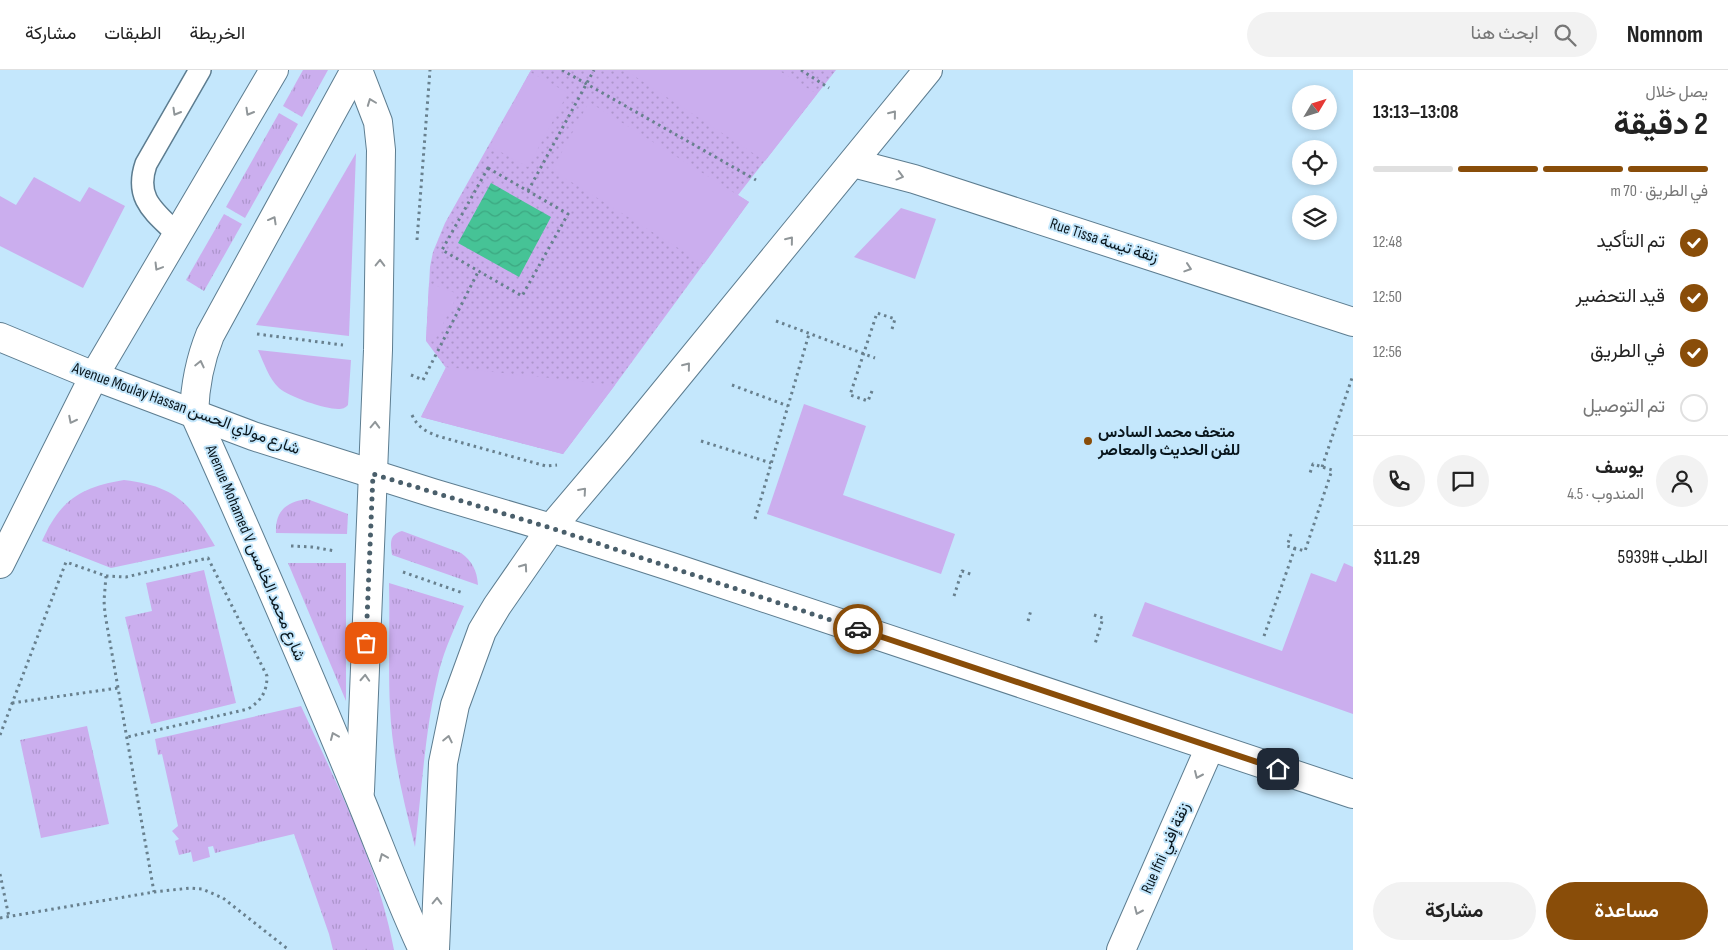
<!DOCTYPE html>
<html lang="ar">
<meta charset="utf-8">
<style>
body{margin:0;font-family:"Sofia Sans Condensed",Vazirmatn,sans-serif;background:#f2f2f2;color:#222;direction:rtl;height:100vh;display:flex;flex-direction:column;font-size:19px;white-space:nowrap}
*{box-sizing:border-box;margin:0}
p{font-size:16px;color:#767676}
.icon{flex:none;width:28px;height:28px;fill:none;stroke:currentColor;stroke-width:2;stroke-linecap:round;stroke-linejoin:round}
.map{position:relative;flex:1;overflow:hidden;direction:ltr}
.panel{display:flex;flex-direction:column;background:#fff;width:375px}
.panel>*{flex:none}
.needle{width:32px;rotate:52deg}
.buttons{position:absolute;left:1292px;top:15px;display:grid;gap:10px}
.buttons a{display:grid;place-items:center;width:45px;height:45px;border-radius:50%;background:#fff;box-shadow:0 2px 8px #0003;font-size:25px}
.pin{position:absolute;display:grid;place-items:center;width:42px;height:42px;color:#fff;margin:-21px;border-radius:10px;box-shadow:0 2px 8px #0006}
.courier{position:absolute;display:grid;place-items:center;width:50px;height:50px;margin:-25px;border:4px solid #894d09;border-radius:50%;background:#fff;color:#222;box-shadow:0 1px 6px #0007}
.summary em{font-style:normal;font-weight:700}
.summary div{display:flex;flex-direction:column-reverse}
.summary{display:flex;align-items:center;justify-content:space-between;height:85px;padding:0 20px}
h1{font-size:32px;font-weight:700;line-height:38px}
.bar{display:grid;grid-template-columns:repeat(4,1fr);gap:8px 5px;align-content:center;height:60px;padding:0 20px}
.bar i{height:6px;border-radius:4px;background:#e0e0e0}
.bar .selected{background:#894d09}
.bar p{grid-column:span 4}
.line{display:flex;align-items:center;gap:12px;padding:0 20px;border-top:1px solid #e0e0e0}
.line div{flex:1}
.round{display:grid;place-items:center;flex:none;width:52px;height:52px;border-radius:26px;background:#f2f2f2}
ol{padding:0 20px;list-style:none}
li{display:flex;align-items:center;gap:15px;height:55px}
li p{margin-inline-start:auto}
li .icon{padding:5px;border-radius:50%;background:#894d09;color:#fff;stroke-width:4}
li:last-child{color:#767676}
li i{width:28px;height:28px;border:2px solid #e0e0e0;border-radius:50%}
.button{display:flex;gap:10px;margin-top:auto;padding:10px 20px}
.button a{flex:1;height:58px;border-radius:30px;background:#894d09;color:#fff;font-size:20px;font-weight:700;line-height:58px;text-align:center}
.button a+a{background:#f2f2f2;color:#222}
header{display:flex;align-items:center;gap:30px;box-sizing:border-box;height:70px;padding:0 25px;background:#fff;border-bottom:1px solid #e0e0e0}
header strong{font-size:24px}
nav{display:flex;gap:28px;margin-inline-start:auto;font-size:18px}
.search{width:350px;height:45px;background:#f2f2f2;display:flex;align-items:center;gap:12px;box-sizing:border-box;padding:0 18px;border-radius:28px;color:#767676;font-size:19px}
main{display:flex;flex:1;min-height:0}
.map>svg:first-child{display:block}
</style>
<header>
<strong>Nomnom</strong>
<div class="search"><svg class="icon" aria-label="search" viewBox="0 0 24 24"><circle cx="10" cy="10" r="6"/><path d="M15 15l6 6"/></svg>ابحث هنا</div>
<nav><a>الخريطة</a><a>الطبقات</a><a>مشاركة</a></nav>
</header>
<main>
<section class="panel">
<div class="summary"><div><h1>2 دقيقة</h1><p>يصل خلال</p></div><em>13:08–13:13</em></div>
<div class="bar"><i class="selected"></i><i class="selected"></i><i class="selected"></i><i></i><p>في الطريق · 70 m</p></div>
<ol>
<li><svg class="icon" aria-label="check" viewBox="0 0 24 24"><path d="M5 12l5 5 9-10"/></svg>تم التأكيد<p>12:48</p></li>
<li><svg class="icon" aria-label="check" viewBox="0 0 24 24"><path d="M5 12l5 5 9-10"/></svg>قيد التحضير<p>12:50</p></li>
<li><svg class="icon" aria-label="check" viewBox="0 0 24 24"><path d="M5 12l5 5 9-10"/></svg>في الطريق<p>12:56</p></li>
<li><i></i>تم التوصيل</li>
</ol>
<div class="line" style="height:90px"><a class="round"><svg class="icon" aria-label="person" viewBox="0 0 24 24"><circle cx="12" cy="8" r="4"/><path d="M4 21q1-7 8-7t8 7"/></svg></a><div><b>يوسف</b><p>المندوب · 4.5</p></div><a class="round"><svg class="icon" aria-label="chat" viewBox="0 0 24 24"><path d="M4 5h16v11H9l-5 4z"/></svg></a><a class="round"><svg class="icon" aria-label="phone" viewBox="0 0 24 24"><path d="M5 4h4l2 5-3 2q2 4 5 5l2-3 5 2v4C11 20 4 13 5 4z"/></svg></a></div>
<div class="line" style="height:65px"><div>الطلب #5939</div><b>$11.29</b></div>
<div class="button"><a>مساعدة</a><a>مشاركة</a></div>
</section>
<div class="map">
<svg width="1353" height="880" viewBox="0 0 1353 880">
<defs>
<pattern id="grass-tufts" width="24" height="20" patternUnits="userSpaceOnUse" patternTransform="scale(1.25)"><rect width="24" height="20" fill="#cbaeee"/><path d="M3 7l-1-3M5 7V3M7 7l1-3M15 17l-1-3M17 17v-4M19 17l1-3" fill="none" stroke="#ad95cc"/></pattern>
<pattern id="park-dots" width="8" height="8" patternUnits="userSpaceOnUse" patternTransform="scale(1.25)"><rect width="8" height="8" fill="#cbaeee"/><path d="M2 2h.1M6 6h.1" fill="none" stroke="#ad95cc" stroke-width="1.8" stroke-linecap="round"/></pattern>
<pattern id="water-waves" width="16" height="10" patternUnits="userSpaceOnUse" patternTransform="scale(1.25)"><rect width="16" height="10" fill="#46c396"/><path d="M0 5q4-4 8 0t8 0" fill="none" stroke="#3ca781"/></pattern>
</defs>
<rect width="100%" height="100%" fill="#c4e7fc"/>
<g fill="url(#grass-tufts)">
<polygon points="303,0 328,0 302,47 283,36"/>
<polygon points="279,43 298,54 245,148 226,137"/>
<polygon points="224,144 242,154 204,221 186,210"/>
<path d="M124,410C175,416 190,433 215,476L111,498L42,471C60,430 81,417 124,410Z"/>
<path d="M307,429L348,444L347,464L276,463C275,441 286,432 307,429Z"/>
<path d="M402,461L461,483C472,491 477,500 478,515L392,485C391,474 388,465 402,461Z"/>
<polygon points="288,493 346,493 346,631"/>
<polygon points="204,500 236,633 151,654 125,547 152,541 146,513"/>
<path d="M389,513L464,536C455,557 445,578 439,601C425,658 422,718 415,777C404,732 392,685 390,638C388,597 390,554 389,513Z"/>
<path d="M301,636C337,715 378,794 394,880H333L329,864L294,764L215,783L213,776L208,777L210,787L193,792L191,782L179,785L175,771L179,769L172,761L178,756L162,684L158,685L155,669Z"/>
<polygon points="87,656 109,754 41,768 20,670"/>
</g>
<polygon fill="url(#park-dots)" points="531,0 836,0 738,125 749,132 615,315 563,384 421,347 446,298 426,271 430,197 433,182 445,153"/>
<g fill="#cbaeee">
<polygon points="625,0 778,0 817,24 765,91"/>
<polygon points="530,2 568,23 528,97 490,76"/>
<polygon points="589,32 749,132 704,194 552,100"/>
<polygon points="356,83 349,266 256,255"/>
<polygon points="34,107 80,132 89,117 125,136 83,218 0,176 0,126 16,135"/>
<polygon points="901,138 936,149 915,209 854,187"/>
<polygon points="429,213 458,224 435,270 426,271"/>
<path d="M258,280L351,290L348,335C345,338 343,339 338,339C325,339 289,327 279,318C269,309 264,293 258,280Z"/>
<polygon points="446,297 615,315 563,384 421,347"/>
<polygon points="804,334 866,356 843,425 955,464 941,504 767,444"/>
<polygon points="1344,493 1353,497 1353,644 1132,566 1145,532 1282,581 1311,503 1336,512"/>
</g>
<polygon fill="url(#water-waves)" points="491,113 551,147 519,207 458,173"/>
<g fill="none" stroke-linecap="round" stroke-linejoin="round">
<g stroke="#5d7d90" stroke-width="24">
<path id="lane" d="M177,164C155,142 134,129 146,94L200,0"/>
</g>
<g stroke="#5d7d90" stroke-width="30">
<g id="street">
<polyline points="853,93 914,109 1353,252"/>
<polyline points="1121,880 1210,677"/>
</g>
</g>
<g stroke="#5d7d90" stroke-width="30">
<g id="secondary">
<path d="M355,0L210,265C200,290 195,315 194,343C251,470 306,597 359,726C380,777 399,829 423,880"/>
<polyline points="358,0 378,52 381,80 378,280 360,721"/>
<polyline points="0,494 94,306 274,0"/>
<polyline points="435,880 443,693 455,635 482,561 497,536 551,458 618,379 928,0"/>
</g>
</g>
<g stroke="#5d7d90" stroke-width="30">
<polyline id="primary" points="0,267 94,306 253,366 433,423 551,458 672,497 1353,724"/>
</g>
<g stroke="#68808e" stroke-width="3" stroke-dasharray="2.5 4" stroke-linecap="butt">
<polyline points="562,0 756,110"/>
<polyline points="801,0 829,18"/>
<polygon points="488,98 568,144 522,226 442,180"/>
<polyline points="528,121 594,0"/>
<polyline points="417,170 430,0"/>
<polyline points="776,251 875,288"/>
<polyline points="257,264 343,275"/>
<polyline points="411,305 423,310 478,202"/>
<polyline points="732,315 788,336"/>
<polyline points="872,321 868,331 850,325 877,243 895,249 892,259"/>
<path d="M412,345C418,358 428,363 441,367L546,396L557,395"/>
<polyline points="701,371 771,393"/>
<polyline points="1322,397 1353,305"/>
<polyline points="755,449 809,264"/>
<polyline points="1291,464 1287,476 1305,481 1332,400 1313,394 1310,403"/>
<polyline points="291,476 312,477 335,481"/>
<polyline points="403,502 463,523"/>
<polyline points="106,506 104,531 105,544 154,822"/>
<polyline points="954,526 962,501 973,505"/>
<polyline points="1094,545 1103,548 1095,574"/>
<polyline points="1028,551 1031,540"/>
<polyline points="1264,566 1295,478"/>
<polyline points="12,633 118,618"/>
<path d="M0,665L66,492L106,506L126,507L208,488L267,606C267,622 261,631 248,639L127,667"/>
<polyline points="0,804 9,847"/>
<polyline points="0,848 154,822 190,818 202,819 223,828 289,880"/>
</g>
<use href="#lane" stroke="#fff" stroke-width="21"/>
<use href="#street" stroke="#fff" stroke-width="28"/>
<use href="#secondary" stroke="#fff" stroke-width="28"/>
<use href="#primary" stroke="#fff" stroke-width="28"/>
</g>
<defs><path id="oneway-chevron" d="M-2-3.5L2.5 0L-2 3.5" fill="none" stroke-width="1.6" stroke-linecap="round" stroke-linejoin="round" transform="scale(1.25)"/></defs>
<g stroke="#909699">
<use href="#oneway-chevron" transform="translate(371 32) rotate(-111)"/>
<use href="#oneway-chevron" transform="translate(176 42) rotate(120)"/>
<use href="#oneway-chevron" transform="translate(249 42) rotate(120)"/>
<use href="#oneway-chevron" transform="translate(893 44) rotate(-51)"/>
<use href="#oneway-chevron" transform="translate(900 106) rotate(15)"/>
<use href="#oneway-chevron" transform="translate(273 150) rotate(-61)"/>
<use href="#oneway-chevron" transform="translate(790 170) rotate(-51)"/>
<use href="#oneway-chevron" transform="translate(380 193) rotate(-89)"/>
<use href="#oneway-chevron" transform="translate(158 197) rotate(121)"/>
<use href="#oneway-chevron" transform="translate(1188 198) rotate(18)"/>
<use href="#oneway-chevron" transform="translate(200 294) rotate(-77)"/>
<use href="#oneway-chevron" transform="translate(687 296) rotate(-51)"/>
<use href="#oneway-chevron" transform="translate(72 350) rotate(117)"/>
<use href="#oneway-chevron" transform="translate(375 355) rotate(-88)"/>
<use href="#oneway-chevron" transform="translate(583 421) rotate(-49)"/>
<use href="#oneway-chevron" transform="translate(524 497) rotate(-55)"/>
<use href="#oneway-chevron" transform="translate(365 608) rotate(-87)"/>
<use href="#oneway-chevron" transform="translate(334 666) rotate(-113)"/>
<use href="#oneway-chevron" transform="translate(448 669) rotate(-78)"/>
<use href="#oneway-chevron" transform="translate(1198 705) rotate(114)"/>
<use href="#oneway-chevron" transform="translate(383 787) rotate(-112)"/>
<use href="#oneway-chevron" transform="translate(437 831) rotate(-88)"/>
<use href="#oneway-chevron" transform="translate(1138 841) rotate(114)"/>
</g>
<g fill="none" stroke-linecap="round" stroke-linejoin="round">
<polyline stroke="#4a5f6b" stroke-width="5" stroke-dasharray="0 9" points="366,573 373,404 551,458 858,559"/>
<polyline stroke="#894d09" stroke-width="6" points="858,559 1278,699"/>
</g>
<circle fill="#894d09" stroke="#c4e7fc" stroke-width="2" cx="1088" cy="371" r="5"/>
<g text-anchor="middle" dominant-baseline="central" stroke-width="4" stroke-linejoin="round" paint-order="stroke">
<g font-size="16" fill="#09161d" stroke="#c4e7fc">
<text transform="translate(1104 171) rotate(18)">Rue Tissa زنقة تيسة</text>
<text transform="translate(186 339) rotate(20)">Avenue Moulay Hassan شارع مولاي الحسن</text>
<text transform="translate(255 483) rotate(67)">Avenue Mohamed V شارع محمد الخامس</text>
<text transform="translate(1166 778) rotate(-66)">Rue Ifni زنقة إفني</text>
</g>
<g font-size="16" font-weight="bold" fill="#09161d" stroke="#c4e7fc" text-anchor="start">
<text x="1098" y="362">متحف محمد السادس<tspan x="1098" dy="18">للفن الحديث والمعاصر</tspan></text>
</g>
</g>
</svg>
<div class="buttons">
<a><svg class="needle" viewBox="-14 -14 28 28"><path d="M0-13l5 13h-10z" fill="#e53935"/><path d="M0 13l5-13h-10z" fill="#767676"/></svg></a>
<a><svg class="icon" aria-label="locate" viewBox="0 0 24 24"><circle cx="12" cy="12" r="6"/><path d="M12 2v4M12 18v4M2 12h4M18 12h4"/></svg></a>
<a><svg class="icon" aria-label="layers" viewBox="0 0 24 24"><path d="M12 4l9 5-9 5-9-5zM3 14l9 5 9-5"/></svg></a>
</div>
<div class="pin" style="left:366px;top:573px;background:#ea580c"><svg class="icon" aria-label="bag" viewBox="0 0 24 24"><path d="M5 8h14l-1 12H6zM9 8a3 3 0 0 1 6 0"/></svg></div>
<div class="pin" style="left:1278px;top:699px;background:#1f2937"><svg class="icon" aria-label="home" viewBox="0 0 24 24"><path d="M3 11l9-7 9 7M6 9v11h12V9"/></svg></div>
<div class="courier" style="left:858px;top:559px"><svg class="icon" aria-label="car" viewBox="0 0 24 24"><path d="M5 17H2v-5l4-1 3-4h7l3 4 3 1v5h-3M9 17h6M6 11h13"/><circle cx="7" cy="17" r="2"/><circle cx="17" cy="17" r="2"/></svg></div>
</div>
</main>
